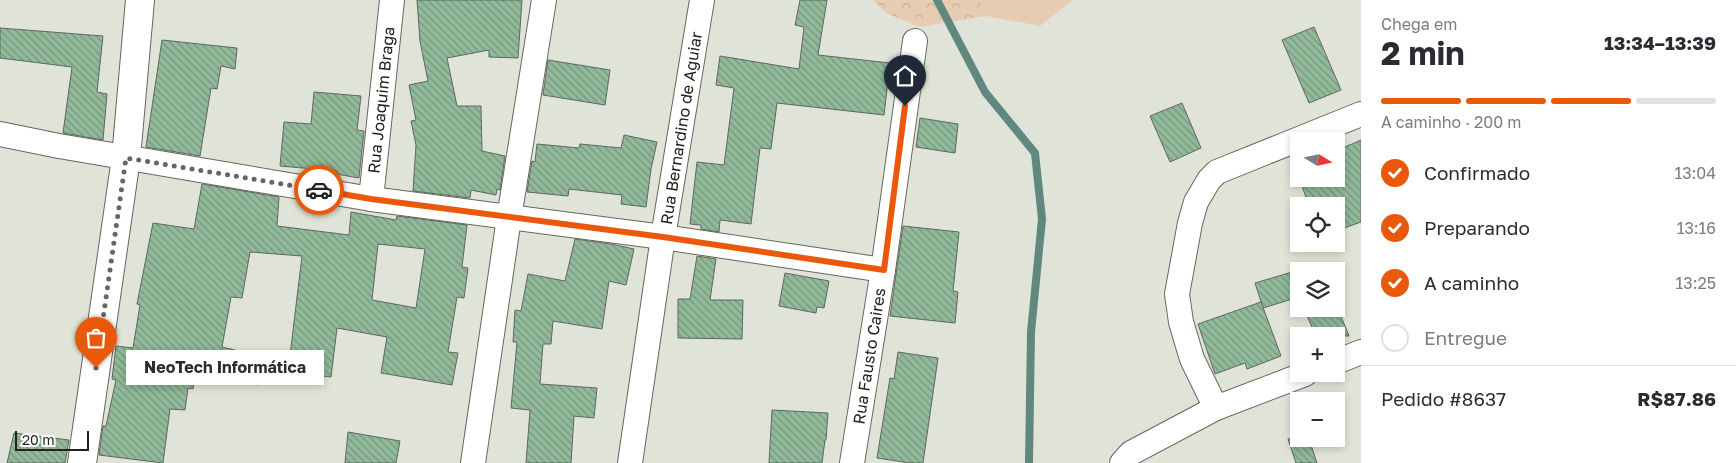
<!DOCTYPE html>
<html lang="pt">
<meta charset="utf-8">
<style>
body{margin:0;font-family:"Golos Text",sans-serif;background:#f7f7f7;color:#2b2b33;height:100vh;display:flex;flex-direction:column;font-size:19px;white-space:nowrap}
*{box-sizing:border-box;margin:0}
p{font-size:16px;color:#7c7c81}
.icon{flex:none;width:28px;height:28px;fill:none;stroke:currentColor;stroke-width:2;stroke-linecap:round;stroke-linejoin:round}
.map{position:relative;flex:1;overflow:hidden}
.panel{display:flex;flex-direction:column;background:#fff;width:375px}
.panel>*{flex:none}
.needle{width:32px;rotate:100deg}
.controls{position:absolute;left:1290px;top:132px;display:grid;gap:10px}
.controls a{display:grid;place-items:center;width:55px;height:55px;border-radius:0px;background:#fff;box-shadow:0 2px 8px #0003;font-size:25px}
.scale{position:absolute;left:15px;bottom:12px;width:74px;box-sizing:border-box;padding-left:5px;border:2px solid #21221e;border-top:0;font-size:14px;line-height:18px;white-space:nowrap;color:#21221e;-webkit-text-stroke:4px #fff;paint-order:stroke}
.pin{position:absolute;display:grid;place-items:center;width:42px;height:42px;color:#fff;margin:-51px -21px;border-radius:50% 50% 50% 0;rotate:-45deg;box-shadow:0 0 5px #0007}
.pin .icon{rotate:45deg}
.courier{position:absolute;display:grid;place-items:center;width:50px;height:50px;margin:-25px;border:4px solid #ea580c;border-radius:50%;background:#fff;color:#222;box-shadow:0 1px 6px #0007}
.bubble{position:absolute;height:35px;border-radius:0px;background:#fff;box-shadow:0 2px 8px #0003;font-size:16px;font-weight:700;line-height:35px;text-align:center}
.head em{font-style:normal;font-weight:700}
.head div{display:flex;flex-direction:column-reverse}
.head{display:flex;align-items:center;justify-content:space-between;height:85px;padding:0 20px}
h1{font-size:32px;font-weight:700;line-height:38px}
.bar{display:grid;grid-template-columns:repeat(4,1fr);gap:8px 5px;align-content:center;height:60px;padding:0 20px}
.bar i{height:6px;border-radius:4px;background:#e1e1e2}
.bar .selected{background:#ea580c}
.bar p{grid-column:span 4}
.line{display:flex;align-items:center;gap:12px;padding:0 20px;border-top:1px solid #e1e1e2}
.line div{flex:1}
ol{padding:0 20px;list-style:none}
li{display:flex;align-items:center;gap:15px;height:55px}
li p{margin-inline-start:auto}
li .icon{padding:5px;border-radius:50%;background:#ea580c;color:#fff;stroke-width:4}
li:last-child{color:#7c7c81}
li i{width:28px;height:28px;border:2px solid #e1e1e2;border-radius:50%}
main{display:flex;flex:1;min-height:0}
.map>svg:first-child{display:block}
</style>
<main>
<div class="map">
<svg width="1361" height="463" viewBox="0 0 1361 463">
<defs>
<pattern id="forest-crowns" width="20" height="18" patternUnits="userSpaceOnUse" patternTransform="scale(1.25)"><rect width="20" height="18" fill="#e8ccb2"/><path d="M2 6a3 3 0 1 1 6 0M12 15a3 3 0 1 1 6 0" fill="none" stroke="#c7af99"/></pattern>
<pattern id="building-back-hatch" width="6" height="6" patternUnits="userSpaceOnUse" patternTransform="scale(1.25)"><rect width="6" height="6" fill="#91b99a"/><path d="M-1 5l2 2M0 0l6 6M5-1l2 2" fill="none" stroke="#76967d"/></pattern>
</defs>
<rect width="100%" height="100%" fill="#e0e4d8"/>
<polygon fill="#e8ccb2" points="980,0 1073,0 1040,26 986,16"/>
<polygon fill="url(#forest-crowns)" points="873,0 980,0 986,16 919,27 886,13"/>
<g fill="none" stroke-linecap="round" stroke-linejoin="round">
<polyline stroke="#60887f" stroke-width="8" points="937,0 985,92 1035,153 1042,219 1031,332 1029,463"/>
</g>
<g fill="url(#building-back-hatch)" stroke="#5e6760" fill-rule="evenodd">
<polygon points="417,0 522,0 518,58 489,57 489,50 447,58 457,106 481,106 482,151 505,156 500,190 497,189 496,195 471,190 470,198 413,191 416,145 411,121 416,120 409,85 428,81 420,41"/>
<polygon points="800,0 827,0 818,55 890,63 884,115 777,103 771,149 760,148 751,224 720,220 719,232 701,229 701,225 690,224 697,162 724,165 734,88 716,85 720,56 799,69 804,27 795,25"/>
<polygon points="1314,27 1341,90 1309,103 1282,40"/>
<polygon points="0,28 103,36 97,92 107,94 103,140 63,133 72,67 0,58"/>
<polygon points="162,40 237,48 235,69 221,66 217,89 211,88 200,156 146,147"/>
<polygon points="548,60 610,70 605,105 543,95"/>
<polygon points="314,92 361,96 357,130 364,131 359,178 336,174 337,171 280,166 284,122 311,124"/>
<polygon points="1182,103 1201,148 1170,162 1150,116"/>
<polygon points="920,118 958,124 955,153 916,147"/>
<polygon points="624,135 657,142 651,169 646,207 621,204 622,195 569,189 568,196 527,192 532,161 535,162 537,144 579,148 580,144 621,148"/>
<polygon points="1361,140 1361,222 1336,231 1336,206 1309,206 1302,186 1321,179 1336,179 1336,151"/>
<path d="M202,184L279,197L277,226L349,235L351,212L396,220L397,216L467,225L462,267L468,268L464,298L457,297L448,352L458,353L452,385L381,373L387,337L337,328L331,377L288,372L302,256L250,252L242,298L231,297L222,347L264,357L258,385L196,371L193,389L188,388L185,410L170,409L163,463L99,455L103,426H106L116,380L112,379L116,346L133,348L140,305L137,304L153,223L194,229ZM378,244L425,249L416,308L372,300Z"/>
<polygon points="903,226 959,232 953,291 958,292 955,323 890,316"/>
<polygon points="575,239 611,244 634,249 626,285 609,281 602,329 553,321 551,344 543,344 540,384 597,388 594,418 574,416 571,463 526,463 530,410 511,408 517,342 513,342 515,310 521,311 528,274 565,281"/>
<polygon points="697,256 716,259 710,300 743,300 742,339 678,338 678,299 690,299"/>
<polygon points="1299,270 1299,297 1263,308 1255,283"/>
<polygon points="785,273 829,281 824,308 817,307 816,313 779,306"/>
<polygon points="1261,302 1281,356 1247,369 1245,363 1215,374 1198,324"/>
<polygon points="1304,309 1338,309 1349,336 1316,336"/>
<polygon points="898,352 938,358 923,463 910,463 877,458 890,378 894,379"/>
<polygon points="772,410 828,413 826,440 825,440 822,463 769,463"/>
<polygon points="348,432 400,441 396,463 345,463"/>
<polygon points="14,433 69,440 65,463 7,463"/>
<polygon points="1288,439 1309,439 1317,463 1296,463"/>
</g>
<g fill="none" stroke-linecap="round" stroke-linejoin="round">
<g stroke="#64675d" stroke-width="26">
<g id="street">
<polyline points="0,134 59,146 371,199 663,237 883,270"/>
<polyline points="371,199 392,0"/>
<polyline points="1336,362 1361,352"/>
<polyline points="1216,408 1192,359 1181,322 1177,294 1190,223 1196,202 1209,180 1217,172 1361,114"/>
<polyline points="473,463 509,218 544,0"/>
<polyline points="630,463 663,237 702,0"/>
<polyline points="852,463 883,270 915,41"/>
<polyline points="1122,463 1131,453 1216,408 1305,374"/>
</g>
</g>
<g stroke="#64675d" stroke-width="30">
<polyline id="secondary" points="82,463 126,158 140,0"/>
</g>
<use href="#street" stroke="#fff" stroke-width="24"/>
<use href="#secondary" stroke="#fff" stroke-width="28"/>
</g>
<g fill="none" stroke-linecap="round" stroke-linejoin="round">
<polyline stroke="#64665f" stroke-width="5" stroke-dasharray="0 9" points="96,368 126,158 319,190"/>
<polyline stroke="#ea580c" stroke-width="6" points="319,190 371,199 663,237 884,270 905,106"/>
</g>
<g text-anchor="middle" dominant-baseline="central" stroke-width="4.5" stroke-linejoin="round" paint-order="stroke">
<g font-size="16" fill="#21221e" stroke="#fff">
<text transform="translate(381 100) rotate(-84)">Rua Joaquim Braga</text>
<text transform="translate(681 128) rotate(-81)">Rua Bernardino de Aguiar</text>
<text transform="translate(869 356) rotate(-81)">Rua Fausto Caires</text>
</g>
</g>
</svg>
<div class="controls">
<a><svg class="needle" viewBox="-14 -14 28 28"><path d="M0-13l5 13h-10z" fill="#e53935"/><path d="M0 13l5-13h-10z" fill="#7c7c81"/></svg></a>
<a><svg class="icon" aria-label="locate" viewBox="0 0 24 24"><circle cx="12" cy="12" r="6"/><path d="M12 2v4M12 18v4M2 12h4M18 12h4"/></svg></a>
<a><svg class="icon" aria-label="layers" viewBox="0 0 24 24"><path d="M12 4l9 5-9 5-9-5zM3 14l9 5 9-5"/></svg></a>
<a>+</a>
<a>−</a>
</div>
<div class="scale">20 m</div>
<div class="pin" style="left:96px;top:368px;background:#ea580c"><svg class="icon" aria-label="bag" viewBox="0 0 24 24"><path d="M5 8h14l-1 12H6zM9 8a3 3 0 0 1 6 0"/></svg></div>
<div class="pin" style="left:905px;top:106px;background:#1f2937"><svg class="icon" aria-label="home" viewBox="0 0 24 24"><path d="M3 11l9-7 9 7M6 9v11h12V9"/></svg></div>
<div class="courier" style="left:319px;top:190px"><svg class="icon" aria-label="car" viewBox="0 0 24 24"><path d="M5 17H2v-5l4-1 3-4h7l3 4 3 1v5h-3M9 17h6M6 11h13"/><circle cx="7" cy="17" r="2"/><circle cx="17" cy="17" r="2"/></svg></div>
<div class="bubble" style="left:126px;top:350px;width:198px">NeoTech Informática</div>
</div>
<section class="panel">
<div class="head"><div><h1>2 min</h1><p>Chega em</p></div><em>13:34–13:39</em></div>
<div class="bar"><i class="selected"></i><i class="selected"></i><i class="selected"></i><i></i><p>A caminho · 200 m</p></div>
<ol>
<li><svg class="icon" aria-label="check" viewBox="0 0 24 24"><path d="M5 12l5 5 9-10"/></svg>Confirmado<p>13:04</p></li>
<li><svg class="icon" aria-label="check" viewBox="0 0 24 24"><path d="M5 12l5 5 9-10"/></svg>Preparando<p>13:16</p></li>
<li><svg class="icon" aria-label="check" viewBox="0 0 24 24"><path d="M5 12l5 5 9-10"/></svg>A caminho<p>13:25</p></li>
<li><i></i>Entregue</li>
</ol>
<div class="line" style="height:65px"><div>Pedido #8637</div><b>R$87.86</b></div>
</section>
</main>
